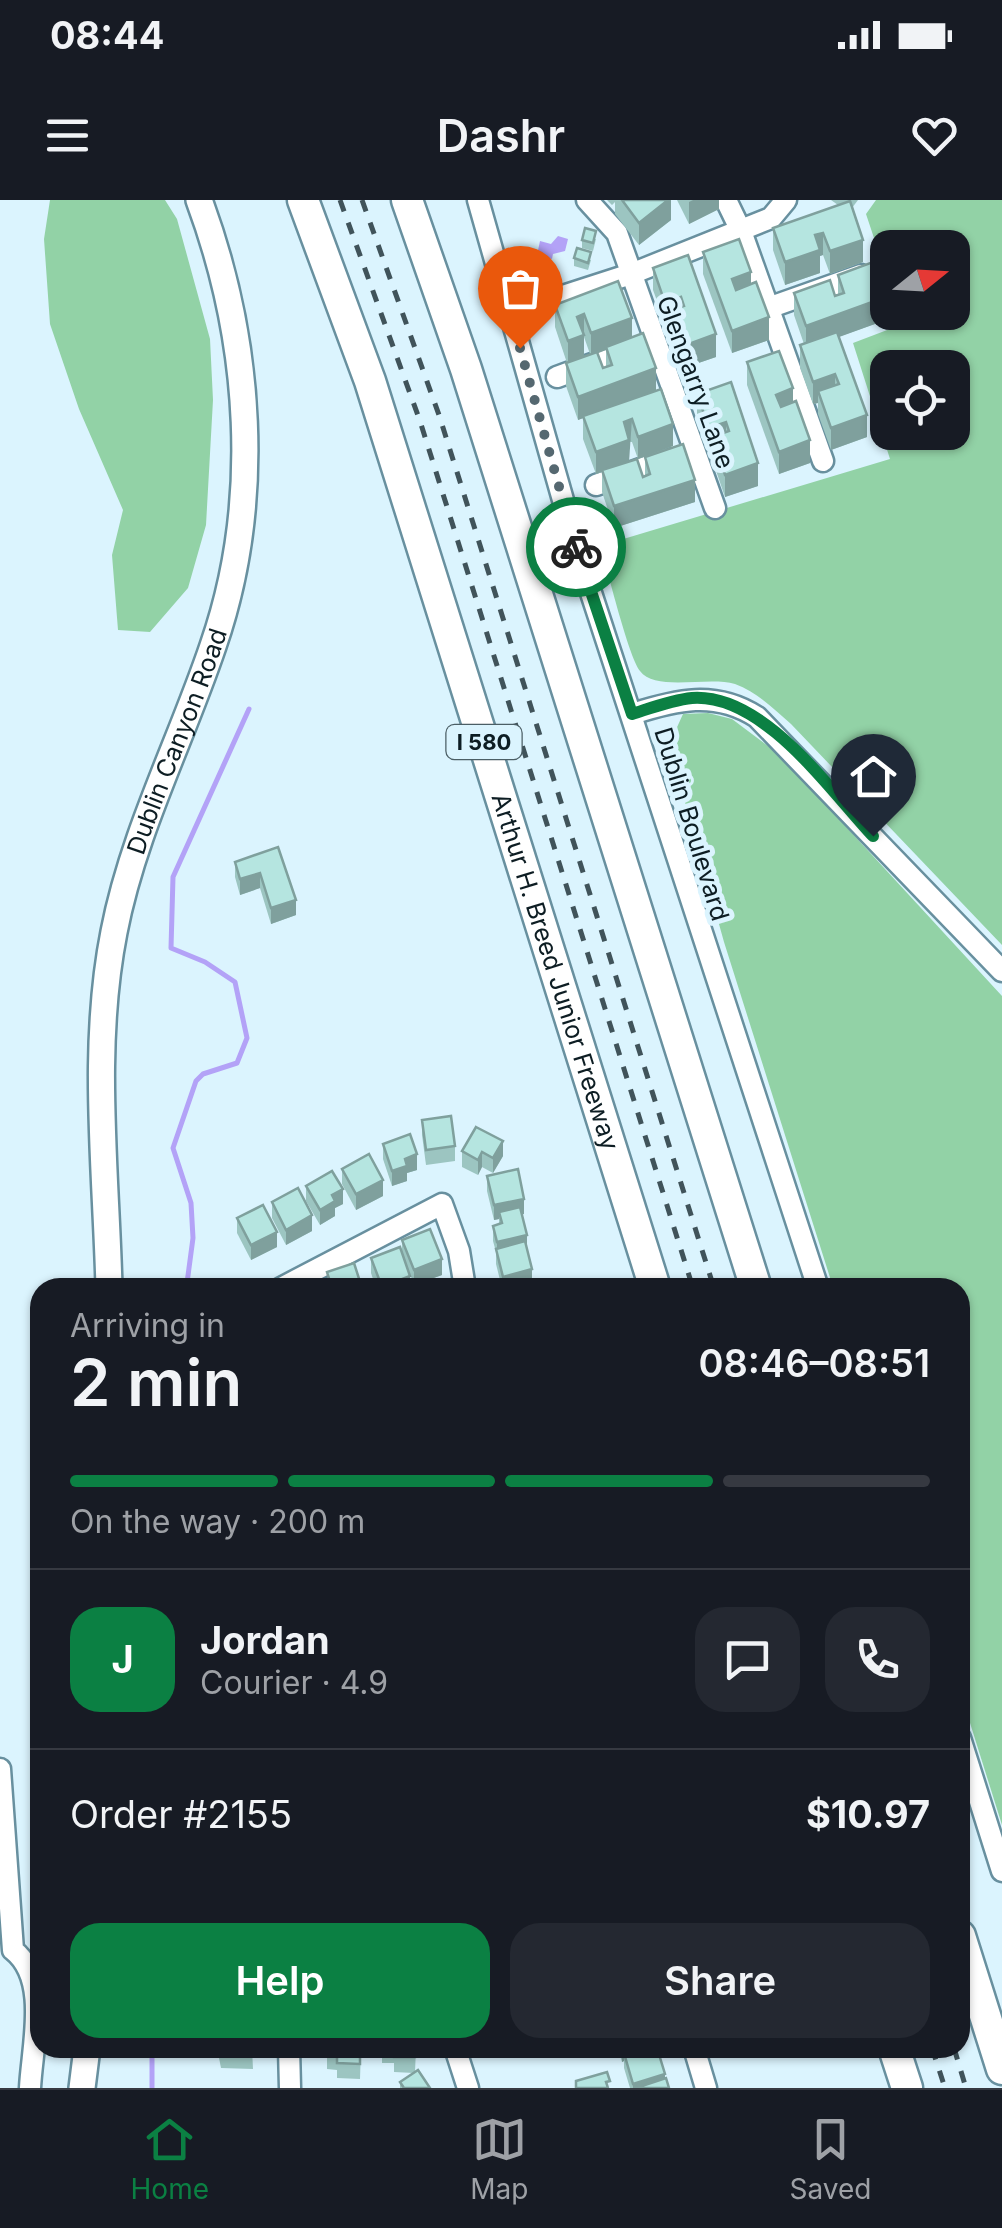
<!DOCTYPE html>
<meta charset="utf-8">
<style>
body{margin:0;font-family:Inter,sans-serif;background:#242831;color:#f1f3f6;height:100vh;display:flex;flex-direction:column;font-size:38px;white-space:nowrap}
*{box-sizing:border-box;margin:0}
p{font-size:32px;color:#9ea1a6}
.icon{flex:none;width:55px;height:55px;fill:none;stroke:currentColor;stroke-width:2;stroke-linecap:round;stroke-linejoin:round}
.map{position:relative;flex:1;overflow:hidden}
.side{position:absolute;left:30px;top:1078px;width:940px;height:780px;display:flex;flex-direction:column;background:#171b24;border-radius:30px;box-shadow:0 2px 8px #0004}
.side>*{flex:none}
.needle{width:65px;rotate:72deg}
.controls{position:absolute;left:870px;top:30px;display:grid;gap:20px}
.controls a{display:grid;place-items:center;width:100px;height:100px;border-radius:20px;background:#171b24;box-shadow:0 2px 8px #0004;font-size:50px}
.pin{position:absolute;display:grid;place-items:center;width:85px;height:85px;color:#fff;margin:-102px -42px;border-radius:50% 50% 50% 0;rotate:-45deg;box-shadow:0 0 10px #0007}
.pin .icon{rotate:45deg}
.courier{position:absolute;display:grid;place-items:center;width:100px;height:100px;margin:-50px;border:8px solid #0b8043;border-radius:50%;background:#fff;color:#222;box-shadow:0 2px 12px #0007}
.head em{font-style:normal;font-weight:600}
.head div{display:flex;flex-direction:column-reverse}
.head{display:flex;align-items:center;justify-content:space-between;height:170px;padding:0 40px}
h1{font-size:65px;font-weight:600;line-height:75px}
.bar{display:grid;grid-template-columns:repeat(4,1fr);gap:15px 10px;align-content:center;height:120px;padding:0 40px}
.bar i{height:12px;border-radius:8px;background:#363941}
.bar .current{background:#0b8043}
.bar p{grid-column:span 4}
.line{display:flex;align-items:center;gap:25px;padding:0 40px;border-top:2px solid #363941}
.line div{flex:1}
.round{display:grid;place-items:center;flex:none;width:105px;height:105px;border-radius:30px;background:#242831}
.primary-button{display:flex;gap:20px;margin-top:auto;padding:20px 40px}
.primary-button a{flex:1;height:115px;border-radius:30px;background:#0b8043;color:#fff;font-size:40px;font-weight:600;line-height:115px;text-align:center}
.primary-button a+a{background:#242831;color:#f1f3f6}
.status{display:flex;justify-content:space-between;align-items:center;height:70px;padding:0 50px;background:#171b24;direction:ltr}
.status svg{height:28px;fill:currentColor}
header{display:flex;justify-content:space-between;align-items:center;height:130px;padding:0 40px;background:#171b24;font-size:45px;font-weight:600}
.tab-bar{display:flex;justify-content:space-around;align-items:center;height:140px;border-top:2px solid #363941;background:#171b24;font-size:28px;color:#9ea1a6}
.tab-bar a{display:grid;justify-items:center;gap:5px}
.tab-bar .current{color:#0b8043}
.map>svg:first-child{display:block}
</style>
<div class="status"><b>08:44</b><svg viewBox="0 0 49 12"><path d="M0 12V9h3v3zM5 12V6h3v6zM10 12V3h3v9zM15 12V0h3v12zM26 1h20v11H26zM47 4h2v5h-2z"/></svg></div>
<header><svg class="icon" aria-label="menu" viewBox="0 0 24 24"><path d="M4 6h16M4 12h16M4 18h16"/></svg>Dashr<svg class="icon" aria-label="heart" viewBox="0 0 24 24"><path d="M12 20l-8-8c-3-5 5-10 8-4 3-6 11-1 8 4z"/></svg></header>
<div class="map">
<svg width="1002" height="1888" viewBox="0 0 1002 1888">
<rect width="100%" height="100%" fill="#dbf4fe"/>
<g fill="#92d2a6" fill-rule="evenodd">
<polygon points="50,0 165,0 177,19 210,139 213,200 206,325 188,388 150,432 118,430 112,355 123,310 79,209 50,124 44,39"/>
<path d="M876,0H1002V745L791,524C774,509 757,492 735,484C708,476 655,492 640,471C628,455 608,371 600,346L890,259L853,143L903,124L900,113L952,112V48H888L887,77L866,14ZM888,168H952V232H888Z"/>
<polygon points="708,513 732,519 780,555 1002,796 1002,1625 960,1491 960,1088 833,1087 724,742 669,545 683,514"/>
</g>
<polygon fill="#b3a2f7" points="558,36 568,39 565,51 553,54 552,59 537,55 540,41 551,44"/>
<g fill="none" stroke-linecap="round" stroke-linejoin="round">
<g stroke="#b3a2f7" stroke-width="5">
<polyline points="187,1083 193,1038 191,1003 173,948 196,881 203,874 237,863 247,838 235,782 205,762 171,748 173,677 249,509"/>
<polyline points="152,1848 152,1888"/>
</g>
<g stroke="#68909f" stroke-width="25">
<g id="minor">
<polyline points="478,0 578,353 818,1088"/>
<polyline points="587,0 617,33 715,308"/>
<polyline points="726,0 741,31 823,261"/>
<polyline points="768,108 861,75"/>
<polyline points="510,113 631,74 771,18 786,0"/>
<polyline points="557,177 630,150"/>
<polyline points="596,285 668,259"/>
<path d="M632,514C676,500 715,490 757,517L1002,771"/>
<polyline points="281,1088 442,1004 459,1051 465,1088"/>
<polyline points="960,1538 1002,1671"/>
<path d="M0,1569L13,1750C50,1779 32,1846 30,1888"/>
<polyline points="289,1848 290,1888"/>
<polyline points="455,1848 468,1888"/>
<polyline points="694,1848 706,1888"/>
</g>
</g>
<g stroke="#68909f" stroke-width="30">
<g id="major">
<path id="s1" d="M109,1088C106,970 91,848 114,732C133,633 181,541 213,446C263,302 251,140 199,0"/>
<polyline points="82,1888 87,1848"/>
</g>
</g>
<g stroke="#68909f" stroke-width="35">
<g id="highway">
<path id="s2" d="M303,0L370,181L655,1088"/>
<polyline points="407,0 466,169 756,1088"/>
<polyline points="960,1736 1002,1869"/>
<polyline points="894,1848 907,1888"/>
</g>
</g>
<use href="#minor" stroke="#fff" stroke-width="20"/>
<use href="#major" stroke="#fff" stroke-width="25"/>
<use href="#highway" stroke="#fff" stroke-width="30"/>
<g stroke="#40535a" stroke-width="5" stroke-dasharray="12 12" stroke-linecap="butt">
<polyline points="340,0 420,221 693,1088"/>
<polyline points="362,0 439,215 714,1088"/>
<polyline points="932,1848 945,1888"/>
<polyline points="954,1848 966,1888"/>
</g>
</g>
<g fill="#9cc5c1" fill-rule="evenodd">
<polygon points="607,0 671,0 671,20 639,45 615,14 615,2 612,5"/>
<polygon points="677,0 719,0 719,9 689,24"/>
<polygon points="831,0 858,0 852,8 863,62 830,74 823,55 820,56 820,73 785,85 773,50 773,28 838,5"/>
<polygon points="596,39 593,51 582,48 582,40"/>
<polygon points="703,52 751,84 769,140 732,153 703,74"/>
<polygon points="688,55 716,157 678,170 666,134 666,125 653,90 653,68"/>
<polygon points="574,58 591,60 588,70 574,66"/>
<polygon points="838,75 886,120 838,137 867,237 831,250 818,214 818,203 813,204 800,168 800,145 804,144 794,115 794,93 838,95"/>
<path d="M618,81L632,137L656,191L673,246L638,259L632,242H629V261L643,277L645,276V257L695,302L614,328L602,292V272L596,274L583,239V218L578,220L566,186V163H567L555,127V105ZM584,137L590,154L584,157ZM606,150V167L603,168L597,153Z"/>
<polygon points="747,162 793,202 810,263 779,274 747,185"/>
<polygon points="731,182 758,286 725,297 712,259 712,250 709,251 697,216 697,194"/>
<polygon points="278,647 296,715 271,724 260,688 240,695 235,677 235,662"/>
<polygon points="422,920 455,946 455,961 426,965 422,935"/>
<polygon points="476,927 503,956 493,973 482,967 478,975 462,967 462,951"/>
<polygon points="383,944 417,970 407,973 407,981 392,986 383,959"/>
<polygon points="342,969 383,996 356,1010 342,984"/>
<polygon points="487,976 524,1014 521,1014 532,1084 529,1085 530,1088 502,1088 496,1064 496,1052 493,1041 493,1026 499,1024 499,1019 494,1020 487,991"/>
<polygon points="306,986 343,1004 335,1008 335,1016 320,1025 306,1001"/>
<polygon points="272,1002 312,1031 286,1045 272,1018"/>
<polygon points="237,1018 277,1047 251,1060 237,1033"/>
<polygon points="402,1040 442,1075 414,1085 409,1071 410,1088 376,1088 371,1073 371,1058 402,1054"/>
<polygon points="217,1848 252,1848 253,1869 221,1868"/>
<polygon points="327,1848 361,1848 360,1879 337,1878 337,1870 327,1869"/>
<polygon points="382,1848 416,1848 415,1872 430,1888 400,1888 400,1882 414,1873 394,1872 394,1863 382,1863"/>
<polygon points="618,1848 657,1848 665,1879 669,1888 630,1888 624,1868 624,1861 622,1862"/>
</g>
<g fill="#7fa09d">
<polygon points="668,0 671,0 671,20 639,45 639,23"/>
<polygon points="693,0 719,0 719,9 689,24 689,2"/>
<polygon points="823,33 823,55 820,56 820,73 785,85 785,62 815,35"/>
<polygon points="863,40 863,62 830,74 830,51"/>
<polygon points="751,72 751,95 732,102 732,79"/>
<polygon points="681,97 681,120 666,112 665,125 665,103"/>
<polygon points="886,97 886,120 806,149 806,126"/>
<polygon points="584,114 584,158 568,164 568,141 577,117"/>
<polygon points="769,117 769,140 732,153 732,131"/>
<polygon points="632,118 632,141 606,147 606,150 591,156 591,133"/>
<polygon points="716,134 716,157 678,170 678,148"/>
<polygon points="656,168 656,191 578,220 578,197"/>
<polygon points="835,174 835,196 818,191 818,203 813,204 813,182"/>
<polygon points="793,188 793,211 776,217 776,195"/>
<polygon points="867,215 867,237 831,250 831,228"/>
<polygon points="632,219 629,262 596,274 596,252 624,222"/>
<polygon points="726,222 726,245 712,237 712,250 709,251 709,228"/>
<polygon points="673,224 673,246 638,259 638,237"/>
<polygon points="810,240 810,263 779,274 779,252"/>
<polygon points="758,263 758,286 725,297 725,275"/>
<polygon points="695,280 695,302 614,328 614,306"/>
<polygon points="260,673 260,688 240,695 240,679"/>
<polygon points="296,700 296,715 271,724 271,708"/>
<polygon points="503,941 503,956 493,973 493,958"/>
<polygon points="482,952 482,967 478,975 478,960"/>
<polygon points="417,954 417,970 407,973 407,981 392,986 392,971 405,959"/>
<polygon points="383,980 383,996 356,1010 356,994"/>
<polygon points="343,989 343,1004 335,1008 335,1016 320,1025 320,1010 332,995"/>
<polygon points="524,999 524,1014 501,1019 499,1012 499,1019 494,1020 494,1005"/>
<polygon points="312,1015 312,1031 286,1045 286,1030"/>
<polygon points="277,1032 277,1047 251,1060 251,1045"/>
<polygon points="527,1035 527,1050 497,1058 497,1042"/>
<polygon points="442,1059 442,1075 414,1085 414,1070"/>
<polygon points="532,1069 532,1084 520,1088 508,1081 508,1088 503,1088 503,1077"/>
<polygon points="410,1076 410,1088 382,1087"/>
<polygon points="568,1848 587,1848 568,1857"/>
<polygon points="622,1848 654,1848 624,1853 624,1861 622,1862"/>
<polygon points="665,1874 665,1888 633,1888 633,1884"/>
</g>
<g fill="#b5e5e0" stroke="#7fa09d" stroke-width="2.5">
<polygon points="622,0 668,0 639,23"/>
<polygon points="850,1 863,40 830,51 823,33 815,35 820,50 785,62 773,28"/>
<polygon points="585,28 596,31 593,43 582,40"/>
<polygon points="739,39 751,72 732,79 736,90 756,82 769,117 732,131 703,52"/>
<polygon points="577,48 591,52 588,63 574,58"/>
<polygon points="688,55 716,134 678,148 666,112 684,106 681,97 665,103 653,68"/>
<polygon points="873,62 886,97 806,126 794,93 830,80 835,96 844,93 838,75"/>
<polygon points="618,81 632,118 591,133 584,114 577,117 584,135 568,141 555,105"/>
<polygon points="837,132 867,215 831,228 818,191 839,184 835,174 813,182 800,145"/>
<polygon points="643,133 656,168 578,197 566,163 597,152 603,168 612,165 606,147"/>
<polygon points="779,151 793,188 776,195 781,207 796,201 810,240 779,252 747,162"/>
<polygon points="731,182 758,263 725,275 712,237 729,231 726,222 709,228 697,194"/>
<polygon points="661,189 673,224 638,237 632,219 624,222 629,240 596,252 583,216"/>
<polygon points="683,244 695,280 614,306 602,270 637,259 643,277 650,274 645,257"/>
<polygon points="278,647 296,700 271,708 260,673 240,679 235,662"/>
<polygon points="451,916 455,946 426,950 422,920"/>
<polygon points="476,927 503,941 493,958 482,952 478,960 462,951"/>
<polygon points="410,934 417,954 405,959 407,966 392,971 383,944"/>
<polygon points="369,954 383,980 356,994 342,969"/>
<polygon points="518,969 524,999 494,1005 487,976"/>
<polygon points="332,971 343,989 332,995 335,1001 320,1010 306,986"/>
<polygon points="298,988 312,1015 286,1030 272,1002"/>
<polygon points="263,1005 277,1032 251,1045 237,1018"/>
<polygon points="520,1007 527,1035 497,1042 493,1026 502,1023 499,1012"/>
<polygon points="430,1029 442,1059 414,1070 402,1040"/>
<polygon points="525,1041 532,1069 503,1077 496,1049"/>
<polygon points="400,1047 410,1076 382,1087 371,1058"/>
<polygon points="354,1063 362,1088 332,1088 327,1072"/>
<polygon points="527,1077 530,1088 510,1088 508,1081"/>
<polygon points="220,1848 252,1848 253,1854 221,1853"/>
<polygon points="327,1848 360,1848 360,1864 337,1863 337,1855 327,1854"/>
<polygon points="384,1848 415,1848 415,1857 394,1857 394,1848"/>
<polygon points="641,1848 657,1848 665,1874 633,1884 624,1853"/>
<polygon points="418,1870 430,1888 404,1888 400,1882"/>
<polygon points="607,1872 610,1881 606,1882 608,1888 576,1888 576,1881"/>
<polygon points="666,1878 669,1888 636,1888"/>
</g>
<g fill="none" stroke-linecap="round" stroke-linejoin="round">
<polyline stroke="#556870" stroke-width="10" stroke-dasharray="0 18" points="520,148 576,347"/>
<path stroke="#0b8043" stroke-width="12" d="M576,347L632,514C651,508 672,500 692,498C763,493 829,589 873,636"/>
</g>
<g text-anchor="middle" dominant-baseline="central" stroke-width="10" stroke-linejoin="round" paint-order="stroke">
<rect fill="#dbf4fe" stroke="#4b5e65" stroke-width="2.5" x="446.5" y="525" width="75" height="34" rx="8"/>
<g font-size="22" font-weight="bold" fill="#0d1d23">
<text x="484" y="542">I 580</text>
</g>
<g font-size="25" fill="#0d1d23" stroke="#dbf4fe">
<text transform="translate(696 182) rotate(70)">Glengarry Lane</text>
<text stroke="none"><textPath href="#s1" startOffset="558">Dublin Canyon Road</textPath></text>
<text transform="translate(692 624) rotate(73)">Dublin Boulevard</text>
<text stroke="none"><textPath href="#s2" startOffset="812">Arthur H. Breed Junior Freeway</textPath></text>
</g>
</g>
</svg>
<div class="controls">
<a><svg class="needle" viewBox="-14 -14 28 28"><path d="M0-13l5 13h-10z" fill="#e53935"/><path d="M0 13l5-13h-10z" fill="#9ea1a6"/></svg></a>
<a><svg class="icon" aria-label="locate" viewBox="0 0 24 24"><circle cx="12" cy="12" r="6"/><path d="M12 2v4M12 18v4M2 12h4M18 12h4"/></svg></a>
</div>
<div class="pin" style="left:520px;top:148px;background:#ea580c"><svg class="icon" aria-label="bag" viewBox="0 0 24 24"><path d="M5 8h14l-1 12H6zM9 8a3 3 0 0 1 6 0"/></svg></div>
<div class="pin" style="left:873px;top:636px;background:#1f2937"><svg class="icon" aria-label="home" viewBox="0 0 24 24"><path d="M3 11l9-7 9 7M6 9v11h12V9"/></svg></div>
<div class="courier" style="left:576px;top:347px"><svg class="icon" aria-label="bike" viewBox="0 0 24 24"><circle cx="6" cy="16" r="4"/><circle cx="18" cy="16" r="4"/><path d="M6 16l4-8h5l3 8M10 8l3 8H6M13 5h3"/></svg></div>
<section class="side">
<div class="head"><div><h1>2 min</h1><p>Arriving in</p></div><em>08:46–08:51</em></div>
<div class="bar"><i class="current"></i><i class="current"></i><i class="current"></i><i></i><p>On the way · 200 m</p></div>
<div class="line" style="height:180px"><b class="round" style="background:#0b8043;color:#fff">J</b><div><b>Jordan</b><p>Courier · 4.9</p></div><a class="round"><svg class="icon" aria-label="chat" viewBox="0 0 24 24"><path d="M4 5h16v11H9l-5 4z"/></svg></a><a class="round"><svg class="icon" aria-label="phone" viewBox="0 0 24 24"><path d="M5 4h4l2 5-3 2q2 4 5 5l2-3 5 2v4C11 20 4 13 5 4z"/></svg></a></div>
<div class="line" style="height:130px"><div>Order #2155</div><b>$10.97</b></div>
<div class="primary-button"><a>Help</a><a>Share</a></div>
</section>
</div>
<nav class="tab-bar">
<a class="current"><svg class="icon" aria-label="home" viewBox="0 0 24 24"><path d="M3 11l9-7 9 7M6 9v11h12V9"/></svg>Home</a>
<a><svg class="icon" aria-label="map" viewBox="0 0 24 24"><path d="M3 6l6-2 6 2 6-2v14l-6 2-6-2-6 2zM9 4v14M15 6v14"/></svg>Map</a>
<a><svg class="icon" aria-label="saved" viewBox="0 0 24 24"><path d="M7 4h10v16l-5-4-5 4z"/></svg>Saved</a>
</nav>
